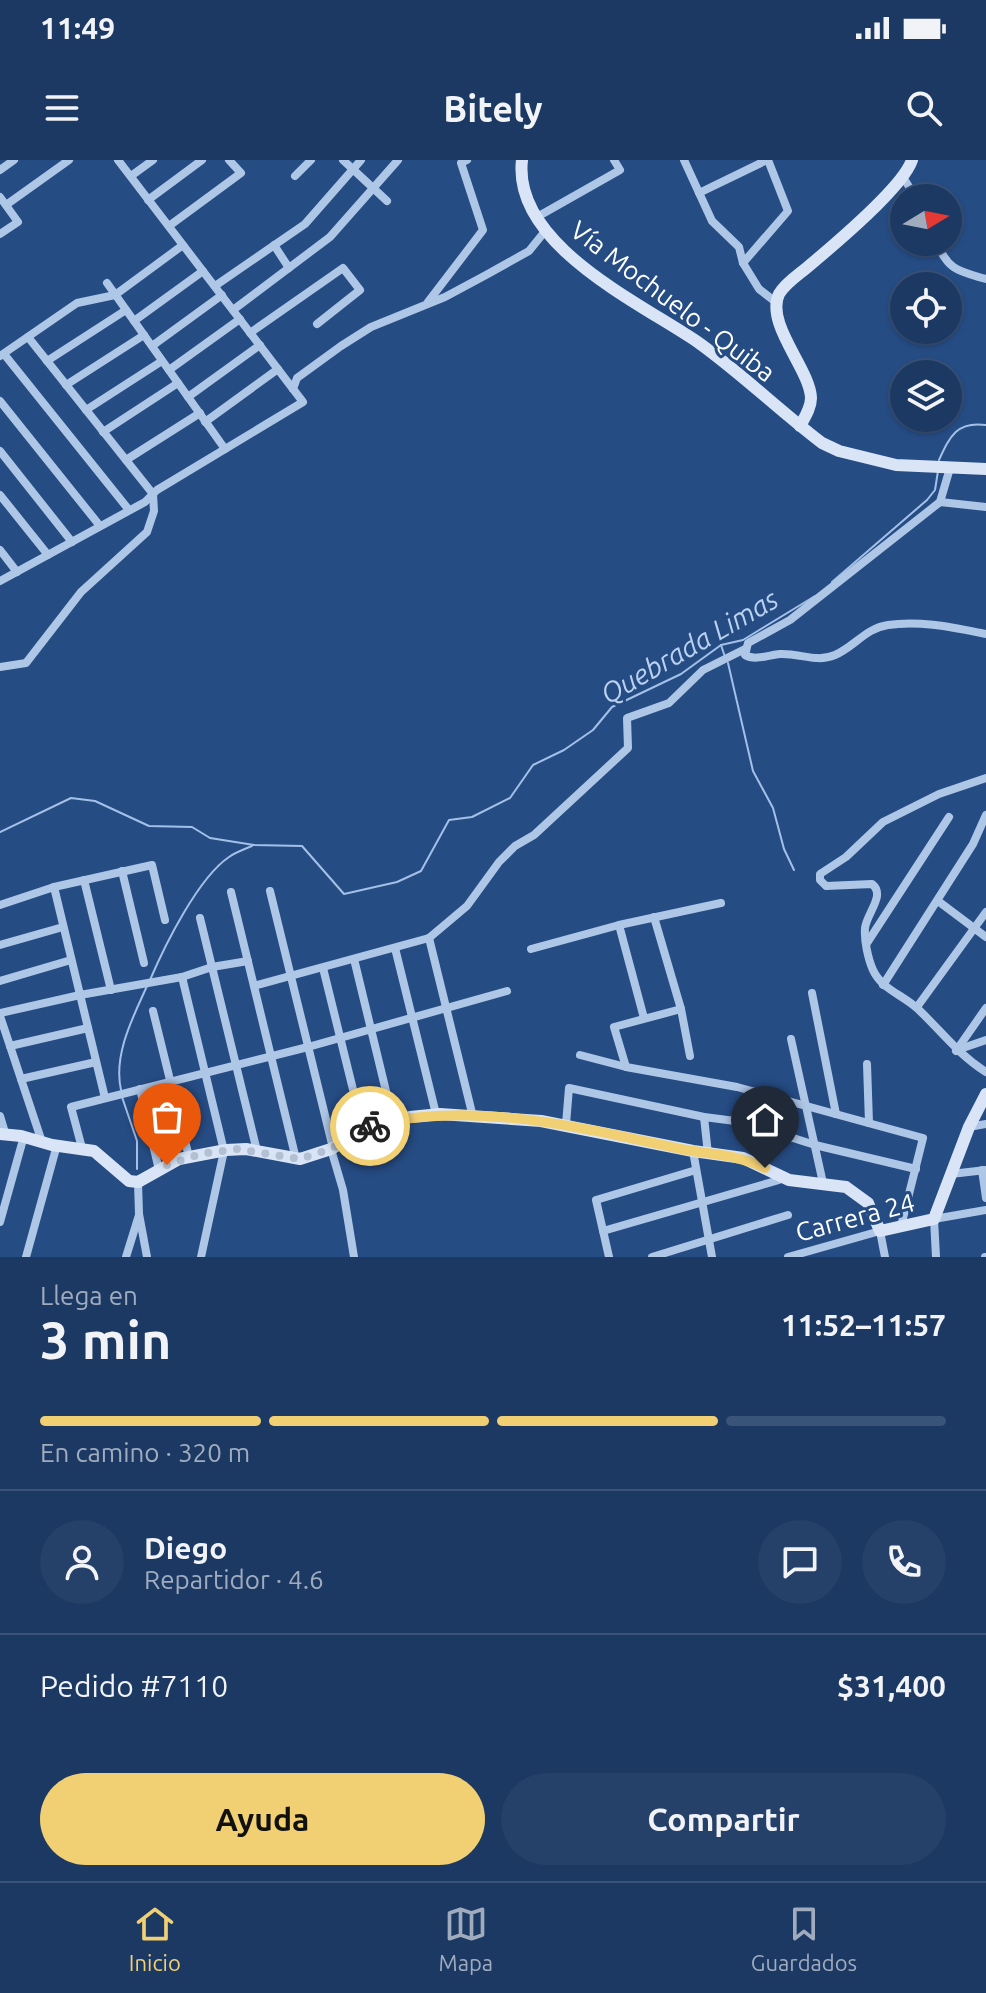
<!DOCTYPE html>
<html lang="es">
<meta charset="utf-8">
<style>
body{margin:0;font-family:Ubuntu,sans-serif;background:#254069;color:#f1f3f6;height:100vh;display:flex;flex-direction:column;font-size:30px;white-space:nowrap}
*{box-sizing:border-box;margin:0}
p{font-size:26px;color:#a0acbe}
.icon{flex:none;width:44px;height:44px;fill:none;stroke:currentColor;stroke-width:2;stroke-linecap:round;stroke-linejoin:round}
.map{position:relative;height:1097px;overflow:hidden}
.sheet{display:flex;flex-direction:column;background:#1c3963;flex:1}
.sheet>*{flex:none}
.needle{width:52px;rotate:80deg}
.buttons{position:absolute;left:890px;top:24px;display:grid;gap:16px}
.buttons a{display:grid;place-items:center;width:72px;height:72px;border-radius:50%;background:#1c3963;box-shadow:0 2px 6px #0004,0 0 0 2px #3a5378;font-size:40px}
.pin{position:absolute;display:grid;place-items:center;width:68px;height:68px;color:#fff;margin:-82px -34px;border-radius:50% 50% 50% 0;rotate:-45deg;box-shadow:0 0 8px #0007}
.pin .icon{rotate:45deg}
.courier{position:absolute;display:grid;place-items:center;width:80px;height:80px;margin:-40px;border:6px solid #f1d074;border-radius:50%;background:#fff;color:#222;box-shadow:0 2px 10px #0007}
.overview em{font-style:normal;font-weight:600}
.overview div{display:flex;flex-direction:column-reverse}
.overview{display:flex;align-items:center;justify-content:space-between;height:136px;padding:0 40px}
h1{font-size:52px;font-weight:600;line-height:60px}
.bar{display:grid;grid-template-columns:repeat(4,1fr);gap:12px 8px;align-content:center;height:96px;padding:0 40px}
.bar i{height:10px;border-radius:6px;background:#3a5378}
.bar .current{background:#f1d074}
.bar p{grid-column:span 4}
.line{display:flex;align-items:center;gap:20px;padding:0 40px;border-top:2px solid #3a5378}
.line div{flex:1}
.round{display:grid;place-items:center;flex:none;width:84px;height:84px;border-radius:42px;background:#254069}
.cta{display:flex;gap:16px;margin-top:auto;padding:16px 40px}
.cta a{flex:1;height:92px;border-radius:48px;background:#f1d074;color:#111;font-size:32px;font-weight:600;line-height:92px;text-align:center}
.cta a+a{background:#254069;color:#f1f3f6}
.status{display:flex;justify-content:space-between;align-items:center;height:56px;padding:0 40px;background:#1c3963;direction:ltr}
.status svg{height:22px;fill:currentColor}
header{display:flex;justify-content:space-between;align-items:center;height:104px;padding:0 40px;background:#1c3963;font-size:36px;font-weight:600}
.tabs{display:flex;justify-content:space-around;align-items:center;height:112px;border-top:2px solid #3a5378;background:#1c3963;font-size:22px;color:#a0acbe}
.tabs a{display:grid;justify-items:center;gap:4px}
.tabs .current{color:#f1d074}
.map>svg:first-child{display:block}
</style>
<div class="status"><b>11:49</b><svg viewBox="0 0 49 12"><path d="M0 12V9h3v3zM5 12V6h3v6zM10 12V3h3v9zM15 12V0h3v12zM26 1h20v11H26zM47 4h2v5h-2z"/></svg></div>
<header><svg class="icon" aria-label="menu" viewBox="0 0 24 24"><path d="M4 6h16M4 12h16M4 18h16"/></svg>Bitely<svg class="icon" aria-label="search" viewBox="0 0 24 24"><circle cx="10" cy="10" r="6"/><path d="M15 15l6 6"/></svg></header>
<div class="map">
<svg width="986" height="1097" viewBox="0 0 986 1097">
<rect width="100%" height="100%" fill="#264c84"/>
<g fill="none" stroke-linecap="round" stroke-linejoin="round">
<g stroke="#a3c1e8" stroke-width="2">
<path d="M939,300C950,276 957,261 986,265"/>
<polyline points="832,422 927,340 935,330 938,311"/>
<polyline points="721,485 725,497"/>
<polyline points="728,503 753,611 773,648 784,689 794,710"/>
<polyline points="0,672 71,638 95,641 149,666 192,667 210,678 254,685 302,686 344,734 397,722 421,711 449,660 472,657 510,638 533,605 564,590 593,570 612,547 681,514 721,485 743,480 815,436"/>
<path d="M150,820C165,785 198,718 229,697C236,692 245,689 252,686"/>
<path d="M121,930C113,895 133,857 147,826"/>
<polyline points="122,937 137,981 137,1009"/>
</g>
<g stroke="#afc7e7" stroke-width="8">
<polyline points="343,0 387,41"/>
<polyline points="684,0 712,61 739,87 743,103 759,129 777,143"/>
<polyline points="0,10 14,0"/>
<polyline points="131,16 153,0"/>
<polyline points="295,16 311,0"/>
<polyline points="903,17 916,38"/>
<polyline points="699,33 767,0"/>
<polyline points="0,37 18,62 0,74"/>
<polyline points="148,40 202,0"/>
<polyline points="6,45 69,0"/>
<polyline points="537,57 620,10 614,0"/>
<polyline points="169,66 241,13 229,0"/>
<path d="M936,82C949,111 958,111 986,119"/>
<polyline points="274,85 289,108"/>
<polyline points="743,103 788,51 768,0"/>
<polyline points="107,123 225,289"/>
<polyline points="215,126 305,64 361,0"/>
<polyline points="428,142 483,70 461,3 467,0"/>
<polyline points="233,150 330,77 398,0"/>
<polyline points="134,161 203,111"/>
<polyline points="250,173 343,108 360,130 317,164"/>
<polyline points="152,186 222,135"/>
<polyline points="4,194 129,350"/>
<polyline points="0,196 77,143 115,135 183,85"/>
<polyline points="47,201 126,150"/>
<polyline points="169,210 240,159"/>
<polyline points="66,225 144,175"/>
<polyline points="293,229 297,218 341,186 371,167 445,137 486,115 529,91 546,70"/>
<polyline points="188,237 260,185"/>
<polyline points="0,241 100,366"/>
<polyline points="86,250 162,201"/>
<polyline points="205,262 278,209"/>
<polyline points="103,272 178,223"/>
<polyline points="0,291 72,382"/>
<polyline points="126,300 200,253"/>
<path d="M950,308L940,342L790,460L748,483L745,495C755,501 769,495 780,494C800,493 816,503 835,495C854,487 866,468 888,465C920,460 955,468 986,474"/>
<polyline points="0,335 48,395"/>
<polyline points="940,342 986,347"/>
<polyline points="0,390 17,412"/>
<polyline points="0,421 145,342 157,330 303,242 118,0"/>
<polyline points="0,507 26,503 81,432 147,372 154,351 153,334 28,177"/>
<path d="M986,618L939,634L883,662L846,697L820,714V720L826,726L872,724C886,735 867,753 865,768C864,780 868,799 873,810C882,830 904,835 919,850C942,872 959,895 986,912"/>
<polyline points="122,711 144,803"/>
<polyline points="84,720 111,830"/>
<polyline points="54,727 105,938"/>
<polyline points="270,731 333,988"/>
<polyline points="231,732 296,999"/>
<polyline points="938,741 986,777"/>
<polyline points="0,745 54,727 152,705 165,760"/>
<polyline points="654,757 681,849 690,896"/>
<polyline points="200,758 257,991"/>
<polyline points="619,765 644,858"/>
<polyline points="429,778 473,957"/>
<polyline points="867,783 949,657"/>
<polyline points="0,785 63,767"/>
<polyline points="395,788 436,954"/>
<polyline points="531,789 619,765 721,743"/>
<polyline points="354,799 393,960"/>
<polyline points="323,808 363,970"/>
<polyline points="182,817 224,991 201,1097"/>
<polyline points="0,821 71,800"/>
<polyline points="883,825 973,684 986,655"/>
<polyline points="254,826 429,778 467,746 499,702 515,686 534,675 628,588 627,558 669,543 703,510 745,489"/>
<polyline points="812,833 836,954"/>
<polyline points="917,847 986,752"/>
<polyline points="681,849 614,867 626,907 737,927 923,978 901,1066"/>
<polyline points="153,851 189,997"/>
<polyline points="0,853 80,835 182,817 212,807 248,801"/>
<polyline points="0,856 42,982"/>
<polyline points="791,879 823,1023"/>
<polyline points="10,886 88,868"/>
<polyline points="957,890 986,880"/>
<polyline points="956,891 986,848"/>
<polyline points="580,895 626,907"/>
<polyline points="867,904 869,963"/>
<polyline points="21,919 96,902"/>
<polyline points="140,929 159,1010"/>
<polyline points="0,956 6,976"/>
<polyline points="704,957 708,994"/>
<polyline points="566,964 569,928 704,957 743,962 815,985 916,1009"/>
<polyline points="969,967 986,964"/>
<polyline points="82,988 71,947 308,887 507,831"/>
<polyline points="331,989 343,1030 354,1097"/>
<polyline points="693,991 712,1097"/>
<polyline points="982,1010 986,1038"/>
<polyline points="951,1014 986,1010"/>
<polyline points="138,1022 139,1054 147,1097"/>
<polyline points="0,1062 24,976"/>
<polyline points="603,1071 779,1020 782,1017"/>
<polyline points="26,1097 57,985"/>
<polyline points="126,1097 139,1055"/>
<polyline points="609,1097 596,1040 696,1010"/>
<polyline points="652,1097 788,1055"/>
<polyline points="788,1097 880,1071 885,1097"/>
<polyline points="936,1097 934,1059 986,1050"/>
<polyline points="985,1097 986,1097"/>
</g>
<g stroke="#d9e5f6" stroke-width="12">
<path d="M522,0C512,85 641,143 699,183C742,214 780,251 822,283L839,291L896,305L986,309"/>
<path d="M800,266C805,257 811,248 811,238C810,209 765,164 779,134C786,122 800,114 810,105C835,84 903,27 912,0"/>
<polyline points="0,974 21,976 52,985 94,991 129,1021 138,1022 179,999 226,990 246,989 300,999 331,989 370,966 410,957 440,954 541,961 693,991 743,998 789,1020 846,1027 868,1043 880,1071 934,1059 969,967 986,934"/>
</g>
</g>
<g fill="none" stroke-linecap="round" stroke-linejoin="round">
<polyline stroke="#b3c0d4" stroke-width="8" stroke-dasharray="0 14.4" points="167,1005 200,994 237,989 300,999 331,989 370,966"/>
<path stroke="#f1d074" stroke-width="10" d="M370,966C471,939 582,968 681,989C712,995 736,994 765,1008"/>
</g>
<g text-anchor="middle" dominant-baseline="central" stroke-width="6" stroke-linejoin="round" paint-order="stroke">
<g font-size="26" fill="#fff" stroke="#264c84">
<text transform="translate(673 141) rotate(37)">Vía Mochuelo - Quiba</text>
<text transform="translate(855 1057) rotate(-15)">Carrera 24</text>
</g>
<g font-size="28" font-style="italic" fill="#bad1ef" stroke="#264c84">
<text transform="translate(689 486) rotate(-30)">Quebrada Limas</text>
</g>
</g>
</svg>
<div class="buttons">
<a><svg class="needle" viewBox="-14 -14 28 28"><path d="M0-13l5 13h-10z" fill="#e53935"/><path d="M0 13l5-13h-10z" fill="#a0acbe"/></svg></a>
<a><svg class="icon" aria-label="locate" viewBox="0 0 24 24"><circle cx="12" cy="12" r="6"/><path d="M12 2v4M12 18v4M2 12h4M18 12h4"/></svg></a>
<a><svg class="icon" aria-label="layers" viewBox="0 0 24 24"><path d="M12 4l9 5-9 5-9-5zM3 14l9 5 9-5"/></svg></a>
</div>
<div class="pin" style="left:167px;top:1005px;background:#ea580c"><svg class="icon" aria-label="bag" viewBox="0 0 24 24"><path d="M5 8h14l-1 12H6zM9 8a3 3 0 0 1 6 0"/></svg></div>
<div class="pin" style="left:765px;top:1008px;background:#1f2937"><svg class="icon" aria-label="home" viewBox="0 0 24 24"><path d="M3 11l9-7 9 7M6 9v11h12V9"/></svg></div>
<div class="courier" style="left:370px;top:966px"><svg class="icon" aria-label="bike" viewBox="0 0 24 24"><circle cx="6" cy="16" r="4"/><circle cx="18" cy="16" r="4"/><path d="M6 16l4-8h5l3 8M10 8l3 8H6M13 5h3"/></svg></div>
</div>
<section class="sheet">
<div class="overview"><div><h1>3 min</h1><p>Llega en</p></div><em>11:52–11:57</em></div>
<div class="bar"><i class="current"></i><i class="current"></i><i class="current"></i><i></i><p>En camino · 320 m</p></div>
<div class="line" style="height:144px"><a class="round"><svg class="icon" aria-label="person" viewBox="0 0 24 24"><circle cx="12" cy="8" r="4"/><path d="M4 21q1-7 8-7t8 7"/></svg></a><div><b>Diego</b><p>Repartidor · 4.6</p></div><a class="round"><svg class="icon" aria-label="chat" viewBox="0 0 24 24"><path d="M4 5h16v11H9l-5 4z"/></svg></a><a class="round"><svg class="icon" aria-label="phone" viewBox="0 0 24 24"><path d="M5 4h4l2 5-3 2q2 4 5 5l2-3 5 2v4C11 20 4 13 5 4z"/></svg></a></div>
<div class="line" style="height:104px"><div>Pedido #7110</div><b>$31,400</b></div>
<div class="cta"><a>Ayuda</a><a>Compartir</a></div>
</section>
<nav class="tabs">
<a class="current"><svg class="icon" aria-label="home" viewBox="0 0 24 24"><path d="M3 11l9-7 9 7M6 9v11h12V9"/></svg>Inicio</a>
<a><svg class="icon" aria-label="map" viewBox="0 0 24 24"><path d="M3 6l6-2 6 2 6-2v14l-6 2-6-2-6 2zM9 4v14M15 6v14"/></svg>Mapa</a>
<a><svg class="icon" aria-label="saved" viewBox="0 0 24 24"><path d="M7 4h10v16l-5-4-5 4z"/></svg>Guardados</a>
</nav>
